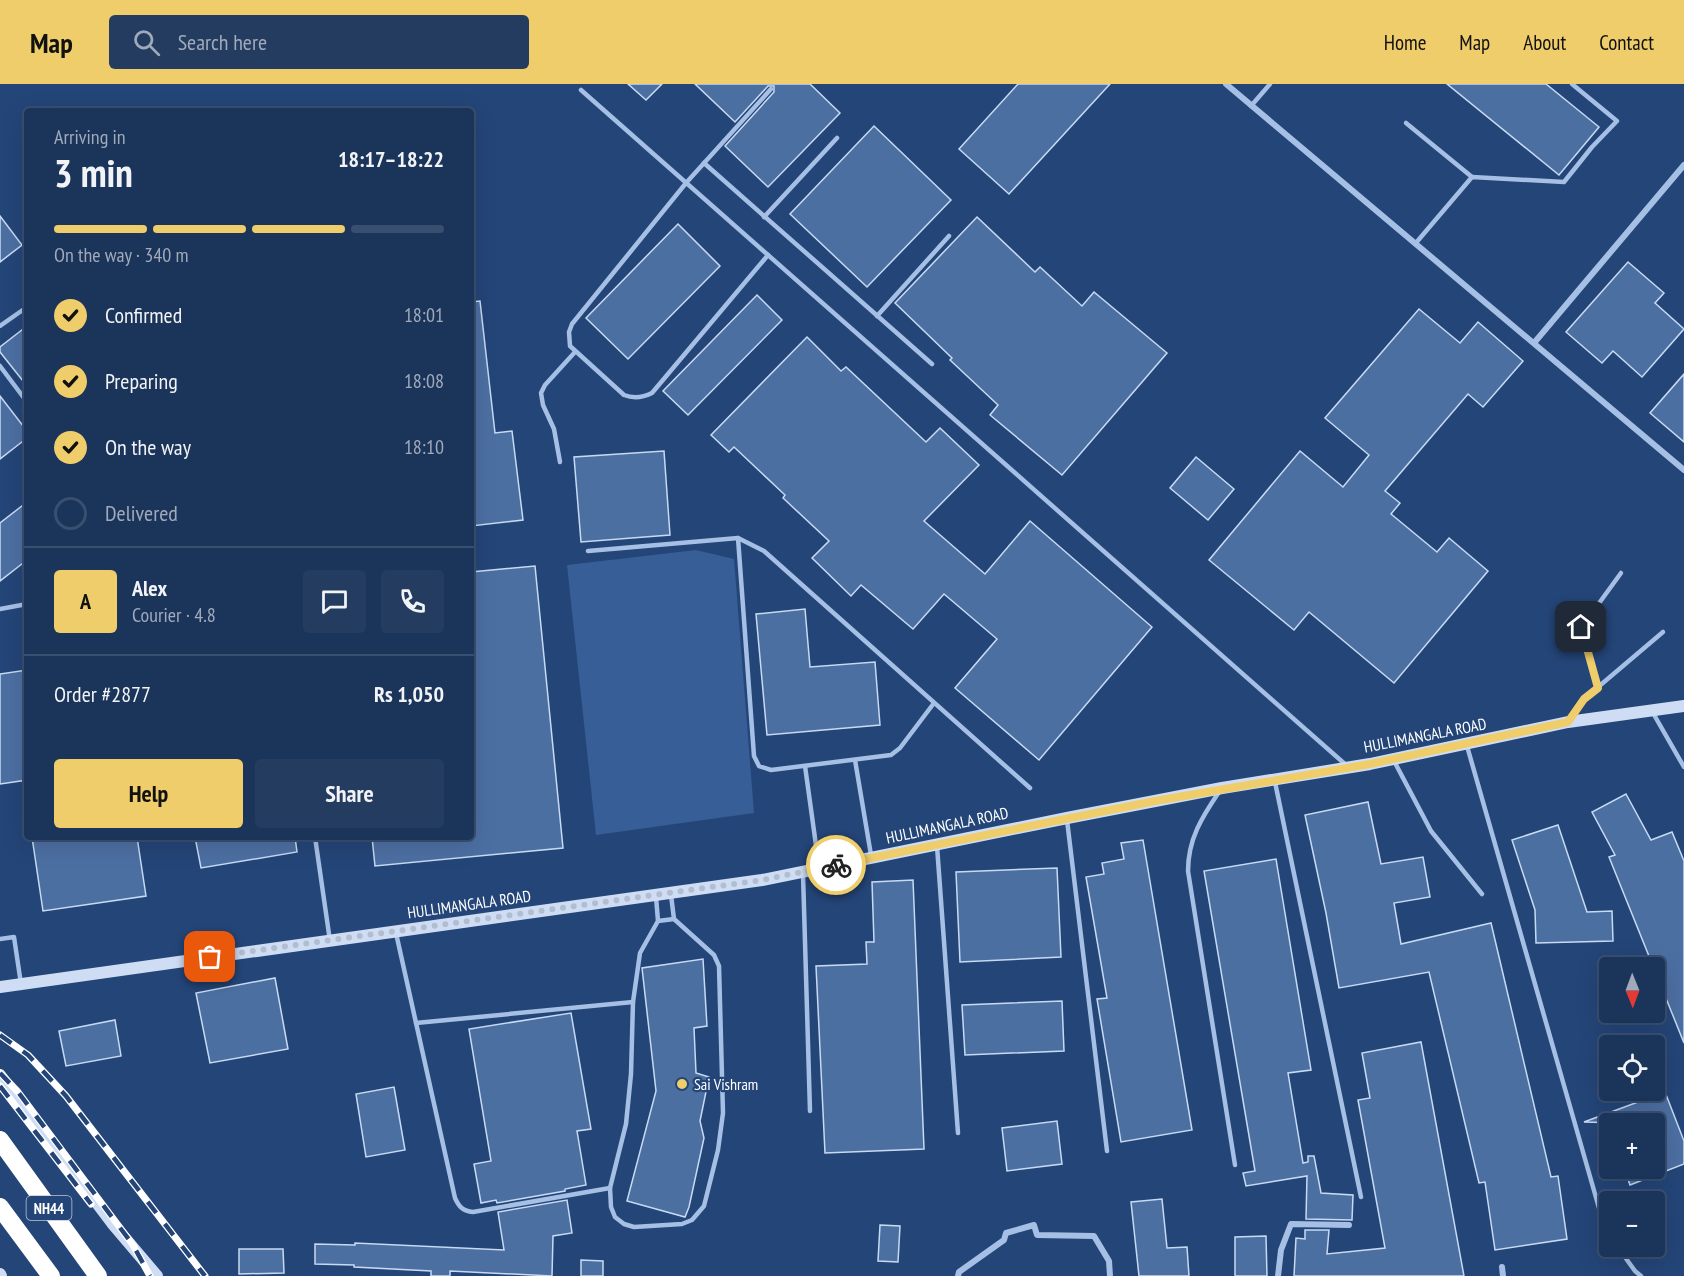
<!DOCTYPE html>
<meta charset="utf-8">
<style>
body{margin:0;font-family:"PT Sans Narrow",sans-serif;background:#243c60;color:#f1f3f6;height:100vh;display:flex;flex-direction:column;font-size:22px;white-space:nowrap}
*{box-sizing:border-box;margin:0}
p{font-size:20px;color:#a0aabb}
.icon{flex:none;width:33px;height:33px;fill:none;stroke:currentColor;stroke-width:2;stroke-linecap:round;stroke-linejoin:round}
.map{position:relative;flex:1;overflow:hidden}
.drawer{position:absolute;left:24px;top:24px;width:450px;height:732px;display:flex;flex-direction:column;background:#1b345a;border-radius:6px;box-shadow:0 6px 24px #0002,0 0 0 2px #394f70}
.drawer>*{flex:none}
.needle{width:39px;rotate:179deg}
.controls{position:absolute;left:1599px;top:873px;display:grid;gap:12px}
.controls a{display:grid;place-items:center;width:66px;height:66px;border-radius:6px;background:#1b345a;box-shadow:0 6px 24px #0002,0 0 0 2px #394f70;font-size:30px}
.pin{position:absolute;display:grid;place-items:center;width:51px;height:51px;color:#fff;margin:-26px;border-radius:12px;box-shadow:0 3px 9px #0006}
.courier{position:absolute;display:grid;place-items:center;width:60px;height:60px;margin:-30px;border:4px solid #eecd6a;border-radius:50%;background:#fff;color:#222;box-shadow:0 2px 8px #0007}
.head em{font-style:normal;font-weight:800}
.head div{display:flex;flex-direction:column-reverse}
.head{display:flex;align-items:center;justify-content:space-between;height:102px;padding:0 30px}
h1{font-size:39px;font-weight:800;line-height:45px}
.bar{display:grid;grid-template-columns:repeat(4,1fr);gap:9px 6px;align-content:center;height:72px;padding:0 30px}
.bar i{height:8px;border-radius:4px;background:#394f70}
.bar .selected{background:#eecd6a}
.bar p{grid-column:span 4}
.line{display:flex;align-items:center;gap:15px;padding:0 30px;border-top:2px solid #394f70}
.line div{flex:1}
.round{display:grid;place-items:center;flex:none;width:63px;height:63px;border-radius:6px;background:#243c60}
ol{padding:0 30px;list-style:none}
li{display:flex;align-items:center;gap:18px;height:66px}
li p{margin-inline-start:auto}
li .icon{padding:6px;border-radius:50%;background:#eecd6a;color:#111;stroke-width:4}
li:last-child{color:#a0aabb}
li i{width:33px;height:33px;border:3px solid #394f70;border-radius:50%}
.primary-button{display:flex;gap:12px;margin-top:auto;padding:12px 30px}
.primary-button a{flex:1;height:69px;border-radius:6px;background:#eecd6a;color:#111;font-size:24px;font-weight:800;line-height:69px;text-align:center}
.primary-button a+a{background:#243c60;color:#f1f3f6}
header{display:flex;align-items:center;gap:36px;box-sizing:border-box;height:84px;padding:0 30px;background:#eecd6a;color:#111}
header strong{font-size:28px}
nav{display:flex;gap:33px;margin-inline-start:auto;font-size:21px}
.search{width:420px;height:54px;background:#243c60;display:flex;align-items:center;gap:15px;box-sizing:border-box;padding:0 21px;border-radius:6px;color:#a0aabb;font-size:22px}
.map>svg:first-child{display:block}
</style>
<header>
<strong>Map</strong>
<div class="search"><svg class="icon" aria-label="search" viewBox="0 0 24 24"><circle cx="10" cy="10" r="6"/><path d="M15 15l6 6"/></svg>Search here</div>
<nav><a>Home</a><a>Map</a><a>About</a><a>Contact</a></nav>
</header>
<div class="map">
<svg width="1684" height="1192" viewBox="0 0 1684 1192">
<rect width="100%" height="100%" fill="#244578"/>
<polygon fill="#375e96" points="696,466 734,475 754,729 596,751 567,481"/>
<g fill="#4c6fa2" stroke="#c8daf3" stroke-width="1.5">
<polygon points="628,0 662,0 646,16"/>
<polygon points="695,0 810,0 840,29 768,103 725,62 774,8 774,2 768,2 735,38"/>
<polygon points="1018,0 1110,0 1009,110 959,65"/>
<polygon points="1447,0 1546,0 1599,43 1559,91"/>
<polygon points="874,42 951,116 867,203 790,130"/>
<polygon points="0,132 22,161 0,178"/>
<polygon points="977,133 1035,188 1040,183 1082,222 1094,208 1167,269 1062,391 990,331 998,321 950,276 952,274 895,219"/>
<polygon points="678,140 720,182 628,275 586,234"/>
<polygon points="1628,178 1664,209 1655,219 1684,245 1642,293 1613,267 1602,279 1566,248"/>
<polygon points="757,211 782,236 688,331 663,307"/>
<polygon points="480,217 495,349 512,347 523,436 471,442 471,218"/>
<polygon points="1419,225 1460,259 1478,238 1523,277 1483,323 1468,310 1385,407 1400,419 1391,430 1437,468 1449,454 1488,487 1394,599 1309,528 1294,546 1209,476 1300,367 1343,403 1369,371 1325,334"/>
<polygon points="27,242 27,302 0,268 0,263"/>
<polygon points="807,253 841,287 846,283 926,358 940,344 979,381 924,437 985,490 1030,437 1152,543 1039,676 955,604 997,555 944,510 913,545 861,501 851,512 812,474 829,457 783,414 785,411 734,363 729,368 711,351"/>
<polygon points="1684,290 1684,358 1650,329"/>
<polygon points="0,312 27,347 27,354 0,375"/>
<polygon points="664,367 670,451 581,458 574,373"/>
<polygon points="1196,373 1234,405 1208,436 1170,404"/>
<polygon points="27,418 27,476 0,497 0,439"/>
<polygon points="535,482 563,764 375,782 372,753 471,753 471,488"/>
<polygon points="805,525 810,583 875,578 880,641 767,651 756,530"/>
<polygon points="27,586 27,696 0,700 0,590"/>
<polygon points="1626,710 1651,756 1672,748 1684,777 1684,959 1609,773 1615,771 1592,728"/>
<polygon points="1368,718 1381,780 1423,773 1430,813 1394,819 1401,860 1491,839 1551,1093 1558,1092 1567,1155 1495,1166 1485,1098 1479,1099 1429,888 1339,904 1326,829 1305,731"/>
<polygon points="1558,741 1587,828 1612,827 1613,857 1536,859 1535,826 1512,756"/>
<polygon points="32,753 137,753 146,812 43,827"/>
<polygon points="195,753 295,753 297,768 201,784"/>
<polygon points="1143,756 1192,1046 1121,1058 1097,915 1107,914 1086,793 1104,790 1102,779 1124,775 1121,759"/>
<polygon points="1276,775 1311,986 1288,989 1303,1079 1308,1078 1308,1072 1314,1072 1321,1109 1353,1111 1352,1136 1306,1135 1307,1092 1246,1102 1243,1089 1255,1087 1204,787"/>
<polygon points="1057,784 1061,873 960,878 956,788"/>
<polygon points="913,796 924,1065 825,1069 816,882 867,880 866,858 874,858 872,798"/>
<polygon points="703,875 707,942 694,944 696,989 709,993 700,1037 704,1054 689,1123 685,1133 627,1117 656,1007 642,884"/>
<polygon points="275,894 288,965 210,979 196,909"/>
<polygon points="1062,917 1064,967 965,971 962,921"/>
<polygon points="571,929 591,1045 577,1047 586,1101 565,1105 565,1107 497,1119 496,1116 481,1119 474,1080 491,1077 469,945"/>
<polygon points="115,936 121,972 66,982 59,947"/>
<polygon points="1421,958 1464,1192 1294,1192 1296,1154 1305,1155 1305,1146 1329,1146 1327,1170 1385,1164 1358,1016 1370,1014 1362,969"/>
<polygon points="394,1003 405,1066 366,1073 356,1010"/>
<polygon points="1665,1008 1684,1057 1684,1080 1630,1101 1624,1084 1654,1084 1654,1040 1584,1038"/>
<polygon points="1057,1037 1062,1080 1007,1087 1002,1044"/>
<polygon points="1162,1115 1167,1164 1187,1163 1189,1192 1139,1192 1131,1118"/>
<polygon points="567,1116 572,1149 553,1152 552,1192 450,1187 450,1192 431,1192 431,1187 354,1183 354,1181 315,1180 315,1160 355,1161 355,1159 504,1166 498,1128"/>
<polygon points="880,1141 900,1142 898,1178 878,1177"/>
<polygon points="1266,1152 1267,1192 1235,1192 1235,1153"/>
<polygon points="239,1165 283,1165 284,1189 239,1190"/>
<polygon points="581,1176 603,1177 603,1192 581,1192"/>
</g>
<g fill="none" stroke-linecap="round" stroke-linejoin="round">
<g stroke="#a6bfe4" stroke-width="4.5">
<polyline points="581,6 1346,681"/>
<polyline points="1251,22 1270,0"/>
<polyline points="1406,39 1472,93"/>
<polyline points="704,79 932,280"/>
<polyline points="764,133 837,54"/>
<polyline points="1415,160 1472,93 1564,98 1592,63 1617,37 1572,0"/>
<path d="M768,171L652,309C642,314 634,315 624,311L570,262L569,248L572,240L686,99L771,5"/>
<polyline points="877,232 949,152"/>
<polyline points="0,242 27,223"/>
<polyline points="0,282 27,318"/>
<polyline points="560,378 554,345 543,321 541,309 545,301 575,268"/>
<polyline points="738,454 754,672 759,682 771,686 891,671 900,664 934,619"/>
<polyline points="588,467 738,454 764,467 1030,704"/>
<polyline points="0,525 27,520"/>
<polyline points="1598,604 1581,544 1621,489"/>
<polyline points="1653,629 1684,683"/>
<polyline points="1570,636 1584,615 1663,548"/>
<polyline points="1467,662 1605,1145 1610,1152"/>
<polyline points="1393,675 1431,747 1482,810"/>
<polyline points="855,676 871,771"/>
<polyline points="805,682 819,783"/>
<polyline points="1275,698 1361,1113"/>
<path d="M1219,708C1202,733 1188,755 1188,787L1235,1081"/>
<polyline points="1067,736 1107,1067"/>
<polyline points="315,753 330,857"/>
<polyline points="937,762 958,1049"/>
<polyline points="803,790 810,1027"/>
<polyline points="656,813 658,837 640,869 633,918 631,990 626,1040 610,1104 611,1123 615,1133 624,1140 634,1143 682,1140 692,1136 704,1122 718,1066 723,1029 719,882 714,871 674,835 671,811"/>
<polyline points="658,837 674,835"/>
<path d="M396,849L455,1114C459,1123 463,1127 473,1128L610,1104"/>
<polyline points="0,855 14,853 21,900"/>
<polyline points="416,939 633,918"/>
<polyline points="1617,1162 1635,1187 1641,1192"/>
</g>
<g stroke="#a6bfe4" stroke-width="6">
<polyline points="1226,0 1684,386"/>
<polyline points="1534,259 1684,81"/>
<polyline points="1502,1183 1503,1192"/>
<polyline points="958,1192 959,1188 1004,1156 1006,1149 1034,1141 1037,1151 1094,1152 1109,1177 1110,1192"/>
<polyline points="1278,1192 1281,1166 1291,1140 1349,1141"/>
</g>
<g stroke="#cfddf4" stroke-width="12">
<polyline points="0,903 762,796 1067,734 1222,704 1370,680 1568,638 1684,622"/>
<polyline points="0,991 112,1139 157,1192"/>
<polyline points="0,1190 1,1192"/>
</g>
<g stroke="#fff" stroke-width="18">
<polyline points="0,1056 98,1192"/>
<polyline points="0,1123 51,1192"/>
</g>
<g stroke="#fff" stroke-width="7">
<g id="rail">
<polyline points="0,951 28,971 66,1012 205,1192"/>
<polyline points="0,989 18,1008 133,1161 150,1192"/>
<polyline points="0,1002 91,1120"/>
</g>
</g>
<use href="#rail" stroke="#244578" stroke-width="4.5" stroke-dasharray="14" stroke-linecap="butt"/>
</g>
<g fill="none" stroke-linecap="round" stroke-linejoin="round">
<polyline stroke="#b2bed0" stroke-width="6" stroke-dasharray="0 10.8" points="210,873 762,796 836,781"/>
<polyline stroke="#eecd6a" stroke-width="8" points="836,781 1155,717 1370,680 1568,638 1584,615 1598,604 1581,543"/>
</g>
<circle fill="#eecd6a" stroke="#244578" stroke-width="2" cx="682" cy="1000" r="6"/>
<g text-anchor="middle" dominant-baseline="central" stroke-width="4.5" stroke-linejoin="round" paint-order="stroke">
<rect fill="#244578" stroke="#bdc7d6" stroke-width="1.5" x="26.5" y="1112" width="45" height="24" rx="4.5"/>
<g font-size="15" font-weight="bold" fill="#fff">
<text x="49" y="1124">NH44</text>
</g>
<g font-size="16" fill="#fff" stroke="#244578">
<text transform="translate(1425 651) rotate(-11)">HULLIMANGALA ROAD</text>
<text transform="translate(947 741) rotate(-12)">HULLIMANGALA ROAD</text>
<text transform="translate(469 820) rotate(-8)">HULLIMANGALA ROAD</text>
</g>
<g font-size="16" fill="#fff" stroke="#244578" text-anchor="start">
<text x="694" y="1000">Sai Vishram</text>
</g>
</g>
</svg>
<div class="controls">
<a><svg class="needle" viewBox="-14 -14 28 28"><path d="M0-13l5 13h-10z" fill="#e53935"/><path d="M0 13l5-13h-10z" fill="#a0aabb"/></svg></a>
<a><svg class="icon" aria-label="locate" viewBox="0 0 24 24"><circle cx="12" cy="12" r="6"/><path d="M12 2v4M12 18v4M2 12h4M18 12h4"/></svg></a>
<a>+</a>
<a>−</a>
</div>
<div class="pin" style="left:210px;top:873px;background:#ea580c"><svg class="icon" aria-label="bag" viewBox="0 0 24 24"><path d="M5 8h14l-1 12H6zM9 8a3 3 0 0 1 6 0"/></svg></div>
<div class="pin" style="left:1581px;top:543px;background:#1f2937"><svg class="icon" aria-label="home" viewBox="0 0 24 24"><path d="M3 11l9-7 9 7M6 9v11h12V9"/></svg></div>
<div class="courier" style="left:836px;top:781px"><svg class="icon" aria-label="bike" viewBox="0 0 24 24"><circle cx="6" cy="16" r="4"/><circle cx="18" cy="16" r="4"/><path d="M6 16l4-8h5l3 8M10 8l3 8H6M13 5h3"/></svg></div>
<section class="drawer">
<div class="head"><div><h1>3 min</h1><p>Arriving in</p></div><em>18:17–18:22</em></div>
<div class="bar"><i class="selected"></i><i class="selected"></i><i class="selected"></i><i></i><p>On the way · 340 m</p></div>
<ol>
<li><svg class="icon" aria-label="check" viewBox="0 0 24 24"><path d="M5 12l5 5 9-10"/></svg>Confirmed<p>18:01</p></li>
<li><svg class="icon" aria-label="check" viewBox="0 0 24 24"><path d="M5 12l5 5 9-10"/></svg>Preparing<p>18:08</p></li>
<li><svg class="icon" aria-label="check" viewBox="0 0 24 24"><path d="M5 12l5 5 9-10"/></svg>On the way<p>18:10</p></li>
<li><i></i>Delivered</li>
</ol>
<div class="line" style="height:108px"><b class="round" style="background:#eecd6a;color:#111">A</b><div><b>Alex</b><p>Courier · 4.8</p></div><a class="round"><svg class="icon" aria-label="chat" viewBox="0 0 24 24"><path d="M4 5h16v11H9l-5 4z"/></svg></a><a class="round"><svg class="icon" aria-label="phone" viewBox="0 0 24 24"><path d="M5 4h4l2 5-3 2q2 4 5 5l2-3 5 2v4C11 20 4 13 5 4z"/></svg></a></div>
<div class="line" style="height:78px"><div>Order #2877</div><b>Rs 1,050</b></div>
<div class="primary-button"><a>Help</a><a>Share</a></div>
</section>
</div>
